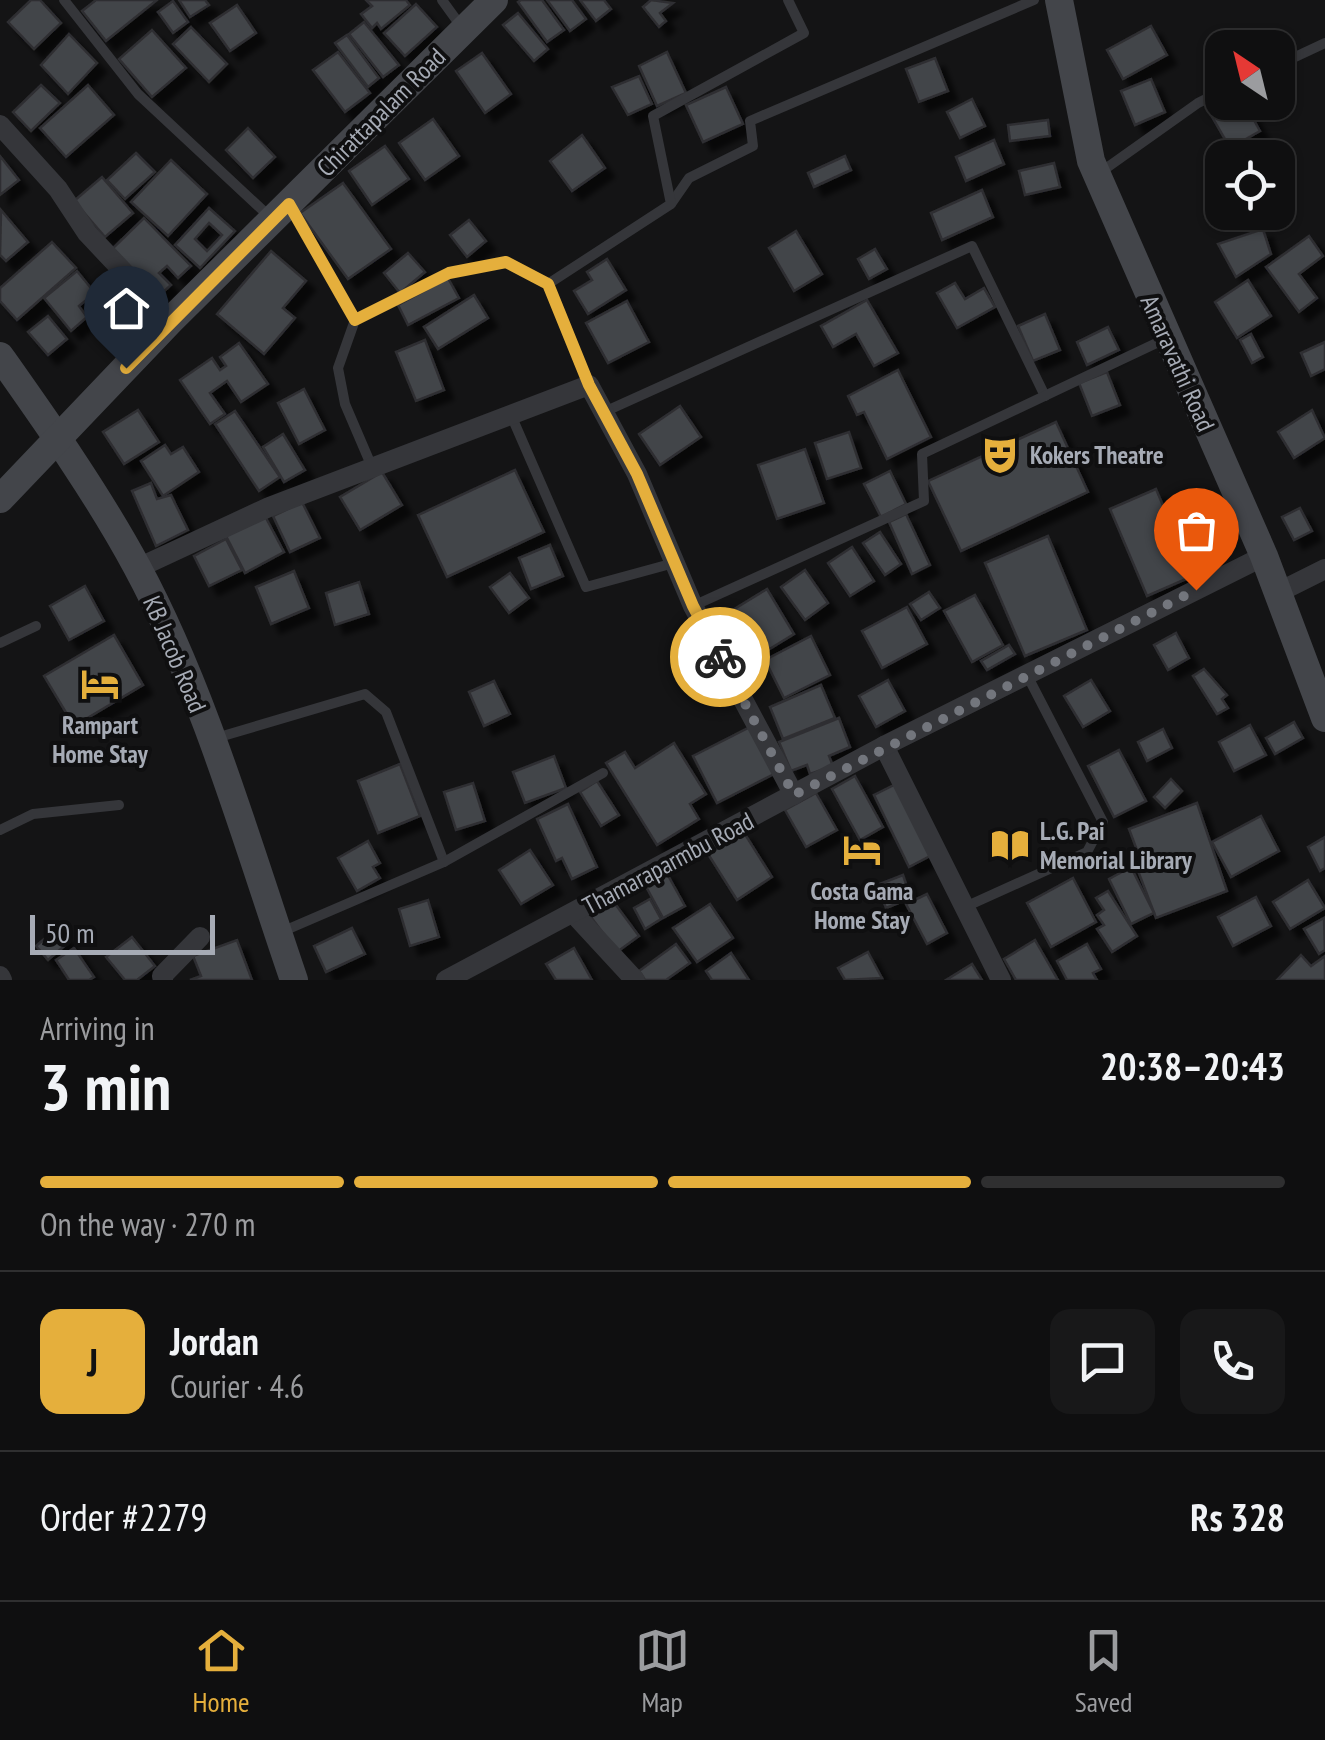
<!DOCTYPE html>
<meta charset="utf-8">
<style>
body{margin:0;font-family:"PT Sans Narrow",sans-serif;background:#181819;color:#f1f3f6;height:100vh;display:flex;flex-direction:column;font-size:38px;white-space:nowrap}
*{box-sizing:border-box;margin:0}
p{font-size:32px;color:#9b9c9f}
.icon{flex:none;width:55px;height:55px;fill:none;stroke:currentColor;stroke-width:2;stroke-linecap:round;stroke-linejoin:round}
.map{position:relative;height:980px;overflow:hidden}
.sheet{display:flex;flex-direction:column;background:#0f0f10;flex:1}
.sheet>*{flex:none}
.needle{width:65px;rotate:325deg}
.tools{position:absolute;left:1205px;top:30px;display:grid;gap:20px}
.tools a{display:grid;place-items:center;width:90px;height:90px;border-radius:20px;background:#0f0f10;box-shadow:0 2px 8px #0004,0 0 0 2px #2f2f30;font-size:50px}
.scale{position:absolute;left:30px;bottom:25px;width:185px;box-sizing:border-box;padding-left:10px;border:5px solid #a6abb5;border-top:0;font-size:28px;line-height:35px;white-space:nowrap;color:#a6abb5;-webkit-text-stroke:8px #0f0f10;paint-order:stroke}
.pin{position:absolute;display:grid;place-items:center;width:85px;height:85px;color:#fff;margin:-102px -42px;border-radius:50% 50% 50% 0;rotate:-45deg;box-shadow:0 0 10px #0007}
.pin .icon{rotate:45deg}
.courier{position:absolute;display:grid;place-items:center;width:100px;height:100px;margin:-50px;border:8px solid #e5af3c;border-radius:50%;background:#fff;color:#222;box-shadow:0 2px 12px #0007}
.overview em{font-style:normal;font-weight:800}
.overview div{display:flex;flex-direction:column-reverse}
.overview{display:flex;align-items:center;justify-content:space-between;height:170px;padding:0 40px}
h1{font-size:65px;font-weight:800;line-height:75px}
.bar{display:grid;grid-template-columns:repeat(4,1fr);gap:15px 10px;align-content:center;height:120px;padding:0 40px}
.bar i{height:12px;border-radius:8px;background:#2f2f30}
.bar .on{background:#e5af3c}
.bar p{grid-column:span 4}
.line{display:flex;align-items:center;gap:25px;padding:0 40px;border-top:2px solid #2f2f30}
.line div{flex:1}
.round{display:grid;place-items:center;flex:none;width:105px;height:105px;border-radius:20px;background:#181819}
.tabs{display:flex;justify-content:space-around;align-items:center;height:140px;border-top:2px solid #2f2f30;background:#0f0f10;font-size:28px;color:#9b9c9f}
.tabs a{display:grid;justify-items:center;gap:5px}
.tabs .on{color:#e5af3c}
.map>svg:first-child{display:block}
</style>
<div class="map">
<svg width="1325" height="980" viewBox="0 0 1325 980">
<defs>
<filter id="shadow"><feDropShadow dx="9" dy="9" stdDeviation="2.5" flood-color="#0009"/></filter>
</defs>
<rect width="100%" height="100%" fill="#141415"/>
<g fill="#434448" stroke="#2e2e31" stroke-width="2.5" fill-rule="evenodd" filter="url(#shadow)">
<polygon points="31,0 40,0 61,23 34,49 8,22"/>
<polygon points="96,0 157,0 106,41 82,11"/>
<polygon points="179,0 205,0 209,5 190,17"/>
<polygon points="366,0 406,0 410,5 381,29 377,23 372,28 361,14 372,6"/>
<polygon points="521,0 542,0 564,30 547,42 518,2"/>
<polygon points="547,0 572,0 586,19 570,31"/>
<polygon points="580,0 604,0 611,9 596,21"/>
<polygon points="651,0 673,3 660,13 666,21 659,27 643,7"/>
<polygon points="173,1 188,22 173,33 158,12"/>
<polygon points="416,4 437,27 405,56 384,33"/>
<polygon points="237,5 256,33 230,51 210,23"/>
<polygon points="518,13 548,49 534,61 503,25"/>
<polygon points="364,22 399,65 383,77 349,34"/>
<polygon points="1151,26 1167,55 1123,79 1107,50"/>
<polygon points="191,27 227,64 209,82 173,44"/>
<polygon points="152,30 186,68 152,97 119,59"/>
<polygon points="69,34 97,63 68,94 41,65"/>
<polygon points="347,35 379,78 368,87 335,43"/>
<polygon points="338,52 370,93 345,112 313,70"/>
<polygon points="667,52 686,93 657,106 639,66"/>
<polygon points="482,53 511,94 485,113 456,71"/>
<polygon points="935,58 948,91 919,102 906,69"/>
<polygon points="639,76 652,104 628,115 612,87"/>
<polygon points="1151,79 1165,112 1135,125 1121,91"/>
<polygon points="41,85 60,103 31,131 13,112"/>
<polygon points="88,85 114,115 66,157 40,128"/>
<polygon points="726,87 743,124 703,142 686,105"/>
<polygon points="972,99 985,126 960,138 947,112"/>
<polygon points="1222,101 1244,102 1260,131 1230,148 1208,110"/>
<polygon points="433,119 459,156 425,180 399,143"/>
<polygon points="1048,120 1050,136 1010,141 1008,125"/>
<polygon points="248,128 275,157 253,178 226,150"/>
<polygon points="582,135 605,168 572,191 550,161"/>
<polygon points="994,140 1004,164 966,181 956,157"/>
<polygon points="385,146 409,179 372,205 349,171"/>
<polygon points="136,153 155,172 125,199 107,180"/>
<polygon points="0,156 19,180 0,195"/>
<polygon points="845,156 851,170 814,187 808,173"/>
<polygon points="171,160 207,194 168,236 131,202"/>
<polygon points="1054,163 1060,187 1025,195 1019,171"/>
<polygon points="102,177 133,213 105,237 74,201"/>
<polygon points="343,183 391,249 348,279 300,213"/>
<polygon points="982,190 993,217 942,240 931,213"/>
<path d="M209,208L235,231L200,268L175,245ZM209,223L222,235L207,251L195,239Z"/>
<polygon points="1,210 28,242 6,261 0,255"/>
<polygon points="144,218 191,266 178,278 167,266 159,273 171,285 158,297 111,250"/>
<polygon points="469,220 486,241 467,257 450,235"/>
<polygon points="1263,229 1271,254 1236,277 1218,244"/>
<polygon points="796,231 822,274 794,291 769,248"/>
<polygon points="1309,236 1323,256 1299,274 1317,298 1299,312 1266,267"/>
<polygon points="52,242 76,268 17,320 0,301 0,288"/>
<polygon points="875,249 887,269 869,279 858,259"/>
<polygon points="271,251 306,281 283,308 295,318 264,354 217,314"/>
<polygon points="408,253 425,272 400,293 384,273"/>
<polygon points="607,259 626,290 588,314 574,291 592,280 587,272"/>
<polygon points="77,271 95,293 79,306 87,317 71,331 44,298"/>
<polygon points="448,278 459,298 408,325 398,305"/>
<polygon points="1248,280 1271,316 1237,338 1215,302"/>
<polygon points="955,283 965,299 984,288 995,307 957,328 937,293"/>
<polygon points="112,291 143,329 122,346 91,308"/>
<polygon points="474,295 488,318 438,349 424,327"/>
<polygon points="867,300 898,353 874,366 856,334 833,347 821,326"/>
<polygon points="627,301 649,342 608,363 586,323"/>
<polygon points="1045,314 1060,350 1033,361 1018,326"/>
<polygon points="48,316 67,339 48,355 28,332"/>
<polygon points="1108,327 1119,350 1087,365 1077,342"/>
<polygon points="1251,334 1263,357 1252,363 1240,340"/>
<polygon points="425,340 444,390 416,401 396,352"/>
<polygon points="1325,342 1325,369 1311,376 1301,353"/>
<polygon points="239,343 268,384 241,402 227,381 210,393 225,414 210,424 180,380 212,358 220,370 226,366 220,357"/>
<polygon points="898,370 931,437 887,459 864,412 857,415 848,396"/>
<polygon points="1107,372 1120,405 1092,416 1079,383"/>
<polygon points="304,389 325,430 299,444 278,403"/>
<polygon points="680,406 701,437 660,465 639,434"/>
<polygon points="138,410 159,442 124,464 103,432"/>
<polygon points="1312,410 1325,438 1294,458 1278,432"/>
<polygon points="235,411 280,477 259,491 215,424"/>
<polygon points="1056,422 1088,492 961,551 928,481"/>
<polygon points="849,432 861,468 827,479 815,443"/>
<polygon points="283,434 305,470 284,482 263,447"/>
<polygon points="165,445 171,454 183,447 199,472 163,496 141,461"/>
<polygon points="805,449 824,503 777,519 758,465"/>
<polygon points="515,470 544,532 447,577 418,515"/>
<polygon points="890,471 906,504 881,517 864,484"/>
<polygon points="382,472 402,505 360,530 340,497"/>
<polygon points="151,483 157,499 171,495 188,530 156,546 132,491"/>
<polygon points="1156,489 1193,576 1147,596 1110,509"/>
<polygon points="302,502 320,538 290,552 273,516"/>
<polygon points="1300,508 1312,531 1294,540 1282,517"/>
<polygon points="906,514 930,565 912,574 889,522"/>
<polygon points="265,516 284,552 245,573 226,536"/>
<polygon points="880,532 901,564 885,575 863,543"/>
<polygon points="1048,536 1087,630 1025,656 985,563"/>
<polygon points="226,539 242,570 209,586 194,556"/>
<polygon points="550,545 563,576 531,589 519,558"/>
<polygon points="852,547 874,581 850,596 828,563"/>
<polygon points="805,570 828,603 805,620 781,587"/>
<polygon points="294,571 309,608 271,624 256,587"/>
<polygon points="510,573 529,598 509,613 490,587"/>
<polygon points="359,582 369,614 335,625 326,593"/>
<polygon points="85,586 104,621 69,640 50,606"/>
<polygon points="767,589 794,634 750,661 723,616"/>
<polygon points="929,592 940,608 921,620 910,604"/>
<polygon points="975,595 1003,645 972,662 944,611"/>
<polygon points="907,607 927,644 882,668 862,631"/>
<polygon points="1176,633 1189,658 1168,670 1154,645"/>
<polygon points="114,635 143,685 74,726 44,676"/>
<polygon points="811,636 830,675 784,698 765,660"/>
<polygon points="1009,645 1015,654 987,670 981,661"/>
<polygon points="1204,669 1227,695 1222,699 1228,708 1217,714 1193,676"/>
<polygon points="888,680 905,711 876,727 859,696"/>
<polygon points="1091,680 1110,711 1083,727 1064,696"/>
<polygon points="494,681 510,714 484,726 469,692"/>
<polygon points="821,685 835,718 783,739 770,707"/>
<polygon points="839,718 850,747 829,756 833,766 810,774 807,765 791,771 779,742"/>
<polygon points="1294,722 1303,738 1275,754 1266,738"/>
<polygon points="1250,725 1266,755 1234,771 1219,742"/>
<polygon points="752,726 776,773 717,803 693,756"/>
<polygon points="1163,729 1172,748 1147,761 1138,742"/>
<polygon points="674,743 706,794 690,804 699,819 657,845 606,763 625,752 635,768"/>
<polygon points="1119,750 1146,801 1114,817 1088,766"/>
<polygon points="554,756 566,788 525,803 513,772"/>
<polygon points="400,764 420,816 378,833 358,781"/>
<polygon points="855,776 883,827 860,840 832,789"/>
<polygon points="1171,779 1182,791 1165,808 1154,797"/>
<polygon points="597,781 619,815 601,826 580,792"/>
<polygon points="473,783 485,821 456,830 444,792"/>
<polygon points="896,784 932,855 909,867 874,795"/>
<polygon points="816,793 837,830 806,847 785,810"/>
<polygon points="1197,803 1227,891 1156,918 1135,863 1141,861 1129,829"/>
<polygon points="568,804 597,867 572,879 562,858 556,861 537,819"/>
<polygon points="1261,816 1279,851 1231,877 1212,842"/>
<polygon points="743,831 772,877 737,900 708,854"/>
<polygon points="1325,837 1325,868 1320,871 1308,847"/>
<polygon points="368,841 380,863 373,867 380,878 357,891 338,858"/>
<polygon points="530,850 553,885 521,904 499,870"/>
<polygon points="1131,867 1154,913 1131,924 1109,879"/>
<polygon points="665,870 685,906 663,918 643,881"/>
<polygon points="903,875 911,898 886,908 877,885"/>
<polygon points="1073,878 1096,922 1051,947 1027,903"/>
<polygon points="1308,880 1325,908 1290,929 1273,902"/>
<polygon points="1108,891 1137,936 1112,952 1097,929 1104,925 1097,915 1104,910 1096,898"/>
<polygon points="927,894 947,933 927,944 906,904"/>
<polygon points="1256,897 1271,926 1233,946 1218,917"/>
<polygon points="650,899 661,919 645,929 634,908"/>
<polygon points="428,900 439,937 410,946 399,909"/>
<polygon points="613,901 639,936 617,952 591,917"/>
<polygon points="710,904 733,938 697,962 673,928"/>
<polygon points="1324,918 1325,950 1319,954 1304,929"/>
<polygon points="57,928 69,942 48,960 36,946"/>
<polygon points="352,928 365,954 326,972 314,946"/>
<polygon points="132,937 155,966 137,980 125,980 106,957"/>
<polygon points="237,940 252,980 190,980 201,976 193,956"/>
<polygon points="1035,940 1058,980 1016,980 1004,959"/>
<polygon points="676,944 690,963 666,980 645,980 639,971"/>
<polygon points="1087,944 1101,969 1093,973 1097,980 1067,980 1057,961"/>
<polygon points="74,948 94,977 89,980 69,980 56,960"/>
<polygon points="574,948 592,980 556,980 546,964"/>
<polygon points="868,952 882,978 845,980 838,968"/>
<polygon points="731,953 749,980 712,980 706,971"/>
<polygon points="1301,955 1311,966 1325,956 1325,980 1277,980"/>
<polygon points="972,964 982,980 946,980"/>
</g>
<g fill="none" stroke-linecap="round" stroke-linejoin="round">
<g stroke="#35363a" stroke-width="10">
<polyline points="64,0 138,94 272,219"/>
<polyline points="442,0 463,29"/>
<polyline points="1278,65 1325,43"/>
<polyline points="1098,174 1198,103 1222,91"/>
<polyline points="290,204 355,320 338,368 345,404 372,467"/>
<polyline points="671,204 689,178 753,146 750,121 1034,0"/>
<polyline points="355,320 449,273 506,262 548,284"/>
<polyline points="589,385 548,284 671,204 653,116 804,33 788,0"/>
<polyline points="604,412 972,246 1045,396"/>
<polyline points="511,415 586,587 674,563"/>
<polyline points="693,606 924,501 922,454 1165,339"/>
<polyline points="0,643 36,626"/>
<polyline points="216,738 365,694 386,712 444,862"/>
<polyline points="0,830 33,814 119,805"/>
<polyline points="965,907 1087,852 1103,822 1027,675"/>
<polyline points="279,933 444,862 603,773"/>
</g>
<g stroke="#35363a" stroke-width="20">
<polyline points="0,125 58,189 87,233 170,321"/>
<polyline points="138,568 269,507 589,385 637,474 693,606 794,795"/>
<polyline points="1279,592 1325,569"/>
<polyline points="884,746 1001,980"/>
<polyline points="574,914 635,980"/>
<polyline points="0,976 2,980"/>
<polyline points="163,980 162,976 200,937"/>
<polyline points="446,980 884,746 1264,556"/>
</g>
<g stroke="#43454a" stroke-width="28">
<polyline points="1059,0 1091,161 1264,556 1325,718"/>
<path d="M0,356C48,424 97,493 137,567C204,691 248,846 294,980"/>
<polyline points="0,499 170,321 494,0"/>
</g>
</g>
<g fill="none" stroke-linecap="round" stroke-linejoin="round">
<polyline stroke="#73767d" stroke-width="10" stroke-dasharray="0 18" points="720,657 794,795 1196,590"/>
<polyline stroke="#e5af3c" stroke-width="12" points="126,368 289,204 355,320 449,273 506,262 548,284 589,385 637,474 693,606 720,657"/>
</g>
<defs>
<g id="theatre-bare" transform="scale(3)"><path d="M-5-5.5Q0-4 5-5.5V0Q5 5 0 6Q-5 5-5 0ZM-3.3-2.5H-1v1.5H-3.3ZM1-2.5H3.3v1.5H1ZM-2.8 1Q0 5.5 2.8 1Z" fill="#e5af3c" stroke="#0f0f10" stroke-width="2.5" paint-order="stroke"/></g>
<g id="hotel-bare" transform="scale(3)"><path d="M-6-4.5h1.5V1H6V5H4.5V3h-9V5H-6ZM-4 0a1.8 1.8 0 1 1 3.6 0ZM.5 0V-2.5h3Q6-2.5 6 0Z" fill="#e5af3c" stroke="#0f0f10" stroke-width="2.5" paint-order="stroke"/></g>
<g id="library-bare" transform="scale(3)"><path d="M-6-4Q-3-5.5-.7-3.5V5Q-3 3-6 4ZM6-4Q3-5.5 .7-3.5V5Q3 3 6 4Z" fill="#e5af3c" stroke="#0f0f10" stroke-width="2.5" paint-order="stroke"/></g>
</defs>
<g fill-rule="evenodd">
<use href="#theatre-bare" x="1000" y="455"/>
<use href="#hotel-bare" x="100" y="684"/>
<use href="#library-bare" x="1010" y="845"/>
<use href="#hotel-bare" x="862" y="850"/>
</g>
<g text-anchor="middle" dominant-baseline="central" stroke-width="8" stroke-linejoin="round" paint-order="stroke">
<g font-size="25" fill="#a6abb5" stroke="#0f0f10">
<text transform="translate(381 112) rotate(-45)">Chirattapalam Road</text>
<text transform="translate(1178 363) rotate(66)">Amaravathi Road</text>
<text transform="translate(175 654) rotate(67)">KB Jacob Road</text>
<text transform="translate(668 863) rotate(-28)">Thamaraparmbu Road</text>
</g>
<g font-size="25" font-weight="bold" fill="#a6abb5" stroke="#0f0f10" text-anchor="start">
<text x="1030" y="455">Kokers Theatre</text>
<text x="100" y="725" text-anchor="middle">Rampart<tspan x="100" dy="29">Home Stay</tspan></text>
<text x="1040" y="831">L.G. Pai<tspan x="1040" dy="29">Memorial Library</tspan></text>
<text x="862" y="891" text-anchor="middle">Costa Gama<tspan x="862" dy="29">Home Stay</tspan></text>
</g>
</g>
</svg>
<div class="tools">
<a><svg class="needle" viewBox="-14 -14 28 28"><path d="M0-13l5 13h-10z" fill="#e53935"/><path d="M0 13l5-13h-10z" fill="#9b9c9f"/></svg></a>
<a><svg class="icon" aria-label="locate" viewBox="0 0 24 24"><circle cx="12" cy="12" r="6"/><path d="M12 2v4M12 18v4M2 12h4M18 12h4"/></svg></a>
</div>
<div class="scale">50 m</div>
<div class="pin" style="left:1196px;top:590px;background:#ea580c"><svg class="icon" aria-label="bag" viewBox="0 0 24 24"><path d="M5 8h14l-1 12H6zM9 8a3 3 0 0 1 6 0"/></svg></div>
<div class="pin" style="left:126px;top:368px;background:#1f2937"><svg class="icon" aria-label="home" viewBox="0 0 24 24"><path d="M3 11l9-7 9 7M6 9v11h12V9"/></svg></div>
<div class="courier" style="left:720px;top:657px"><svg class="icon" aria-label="bike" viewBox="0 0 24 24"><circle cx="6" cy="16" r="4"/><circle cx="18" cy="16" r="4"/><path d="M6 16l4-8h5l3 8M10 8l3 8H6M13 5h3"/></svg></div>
</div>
<section class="sheet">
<div class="overview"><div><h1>3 min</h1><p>Arriving in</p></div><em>20:38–20:43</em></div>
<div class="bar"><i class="on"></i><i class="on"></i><i class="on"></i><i></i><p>On the way · 270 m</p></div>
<div class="line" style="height:180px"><b class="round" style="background:#e5af3c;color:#111">J</b><div><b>Jordan</b><p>Courier · 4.6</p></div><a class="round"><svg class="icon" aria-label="chat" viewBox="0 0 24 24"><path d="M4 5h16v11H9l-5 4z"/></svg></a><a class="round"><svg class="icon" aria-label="phone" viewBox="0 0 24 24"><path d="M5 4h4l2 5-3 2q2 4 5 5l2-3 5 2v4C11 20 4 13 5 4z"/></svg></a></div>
<div class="line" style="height:130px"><div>Order #2279</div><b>Rs 328</b></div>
</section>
<nav class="tabs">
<a class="on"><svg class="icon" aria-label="home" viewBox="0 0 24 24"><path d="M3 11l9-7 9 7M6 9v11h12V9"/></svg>Home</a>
<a><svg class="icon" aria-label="map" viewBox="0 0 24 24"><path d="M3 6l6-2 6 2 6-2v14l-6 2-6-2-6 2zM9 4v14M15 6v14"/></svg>Map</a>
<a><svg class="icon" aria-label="saved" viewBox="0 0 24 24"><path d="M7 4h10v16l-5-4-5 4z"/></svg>Saved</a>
</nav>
